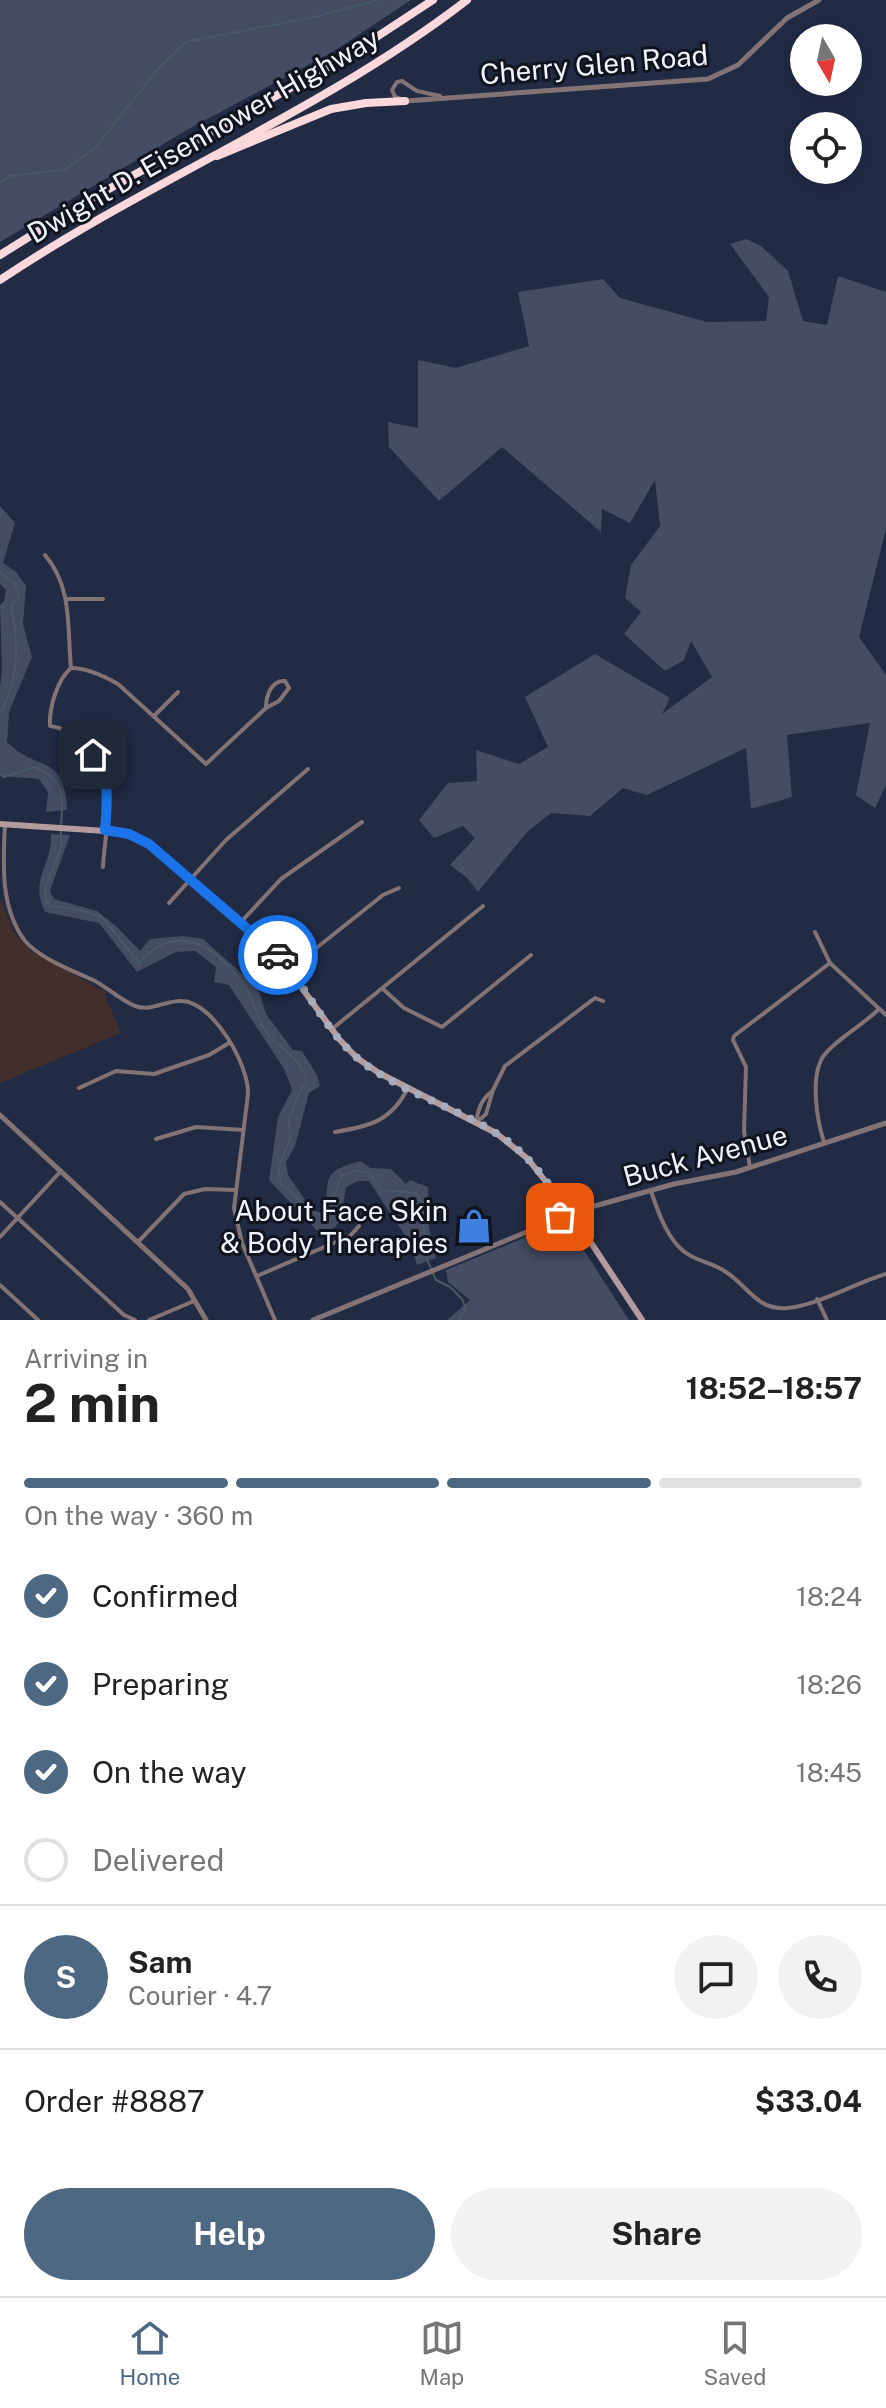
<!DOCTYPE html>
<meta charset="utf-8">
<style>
body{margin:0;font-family:"Public Sans",sans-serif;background:#f2f2f2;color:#222;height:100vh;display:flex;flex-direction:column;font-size:30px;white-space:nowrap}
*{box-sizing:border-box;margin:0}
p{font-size:26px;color:#767676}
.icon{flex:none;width:44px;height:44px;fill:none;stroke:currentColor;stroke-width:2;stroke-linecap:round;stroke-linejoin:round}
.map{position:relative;height:1320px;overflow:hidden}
.drawer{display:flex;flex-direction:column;background:#fff;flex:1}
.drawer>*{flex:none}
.needle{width:52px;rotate:171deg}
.fabs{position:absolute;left:790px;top:24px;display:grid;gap:16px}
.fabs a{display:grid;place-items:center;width:72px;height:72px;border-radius:50%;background:#fff;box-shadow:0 4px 20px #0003;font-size:40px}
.pin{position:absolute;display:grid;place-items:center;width:68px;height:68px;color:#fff;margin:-34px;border-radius:16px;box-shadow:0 4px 12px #0006}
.courier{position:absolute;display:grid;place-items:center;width:80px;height:80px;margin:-40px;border:6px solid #1a73e8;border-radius:50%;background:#fff;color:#222;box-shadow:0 2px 10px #0007}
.overview em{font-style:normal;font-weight:700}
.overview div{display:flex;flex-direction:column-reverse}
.overview{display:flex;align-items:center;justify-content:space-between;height:136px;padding:0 24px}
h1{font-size:52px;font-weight:700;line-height:60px}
.bar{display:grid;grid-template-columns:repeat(4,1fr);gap:12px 8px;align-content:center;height:96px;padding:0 24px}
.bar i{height:10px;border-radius:6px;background:#e0e0e0}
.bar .active{background:#4c6883}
.bar p{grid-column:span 4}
.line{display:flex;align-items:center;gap:20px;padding:0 24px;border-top:2px solid #e0e0e0}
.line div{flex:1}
.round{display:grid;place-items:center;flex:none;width:84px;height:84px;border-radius:42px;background:#f2f2f2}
ol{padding:0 24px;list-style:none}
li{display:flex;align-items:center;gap:24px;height:88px}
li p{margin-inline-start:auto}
li .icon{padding:8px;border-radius:50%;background:#4c6883;color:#fff;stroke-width:4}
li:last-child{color:#767676}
li i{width:44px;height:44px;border:4px solid #e0e0e0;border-radius:50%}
.action{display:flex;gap:16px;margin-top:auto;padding:16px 24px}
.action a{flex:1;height:92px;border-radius:48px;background:#4c6883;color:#fff;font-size:32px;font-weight:700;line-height:92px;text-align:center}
.action a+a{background:#f2f2f2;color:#222}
.tab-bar{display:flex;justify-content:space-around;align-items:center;height:112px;border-top:2px solid #e0e0e0;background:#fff;font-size:22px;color:#767676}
.tab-bar a{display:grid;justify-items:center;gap:4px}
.tab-bar .active{color:#4c6883}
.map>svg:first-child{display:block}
</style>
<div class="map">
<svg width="886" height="1320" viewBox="0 0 886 1320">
<rect width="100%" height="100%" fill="#212b44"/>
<polygon fill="#422e2b" points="0,898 15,934 31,951 106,992 105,995 121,1033 0,1083"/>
<g fill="#444d62">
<polygon points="0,0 411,0 334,51 185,131 0,242"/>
<polygon points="746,239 761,246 788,271 803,321 827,325 838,276 886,292 886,529 859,637 886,675 886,785 875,808 856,795 870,723 787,735 792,797 751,809 746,748 647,795 623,788 590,816 551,813 527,832 478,892 467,878 450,865 475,838 463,826 434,838 419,820 448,783 477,781 476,750 519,764 548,747 525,697 595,654 670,698 662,714 712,677 691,641 684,660 665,671 624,634 641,612 625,598 631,565 660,526 655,480 630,523 602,509 601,532 502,447 439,501 389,447 388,422 418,428 418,360 456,368 529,346 518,292 603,279 620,298 707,322 766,321 769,297 730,244"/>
<path d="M0,506L15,523L3,563L16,572L26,586L23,624L32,657L9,712L7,742C37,773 65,752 67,810L46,812L48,792L39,779L0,776V687L2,670L0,605L4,601L6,590L0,584Z"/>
<path d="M51,834L70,835L50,891L54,899L97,911L116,926L140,951L150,939L183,936L203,939L258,988L266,1014L293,1050L302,1051L317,1075L320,1086L309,1093L295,1146L286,1162L288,1175L312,1210L318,1213L326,1212C328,1176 323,1171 361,1161L370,1168L391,1169L406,1184L410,1180L428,1187L429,1227L436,1258L417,1265L410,1243L369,1181H358L346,1187C341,1211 346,1225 322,1236L269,1180L278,1117L292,1090L284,1069L229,985L214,982L216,967L195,951L176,952L137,972L99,923L45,912C29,879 52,867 51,834Z"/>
<polygon points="565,1221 629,1320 447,1320 470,1300 448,1282 446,1270"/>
</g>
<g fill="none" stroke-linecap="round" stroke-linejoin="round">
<g stroke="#485a66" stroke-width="2">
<polyline points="0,183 10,176 64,170 95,148 156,71 186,42 314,17 378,0"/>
<path d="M0,572L15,584L19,596L11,606C19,643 19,679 0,713"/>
<polyline points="0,750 0,753"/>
<path d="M0,774L4,777L34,767C63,780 64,794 61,825"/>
<path d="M61,831V848L44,891L49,906L76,909L102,917L139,963C177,920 216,946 244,985C253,997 255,1013 262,1025C276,1051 299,1051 307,1082L300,1090L289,1119L290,1139L278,1168L281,1184C296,1194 308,1217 327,1214L342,1176L356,1171L368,1172L382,1190L417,1193L422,1202L426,1257L436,1280L450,1287L462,1299L466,1309L458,1320"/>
</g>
<g stroke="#847375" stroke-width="4">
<polyline points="401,99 395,97 392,90 397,82 402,81 417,91 440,96"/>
<path d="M45,555C73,588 67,628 71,668"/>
<polyline points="67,599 103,599"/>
<path d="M71,668C88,668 104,676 118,684L206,764L266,708L279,701L289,688L285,681C271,680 266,696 266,708"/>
<path d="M71,668C57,680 49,708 50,726C64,728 71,733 82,743C90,752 100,761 105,773C114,797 104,841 103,867"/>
<polyline points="154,716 178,692"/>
<path d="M5,824C3,864 0,908 25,941C41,959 71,970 93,980C107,987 120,1000 135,1006C152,1012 165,1000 182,1001C213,1002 249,1065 248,1094L234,1208L242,1243L275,1320"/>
<polyline points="169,903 226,840 308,769"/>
<polyline points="241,922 281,879 362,822"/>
<polyline points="815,932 830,963 886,1015"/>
<polyline points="290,969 383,895 399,888"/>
<polyline points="383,989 404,1008 442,1027 531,955"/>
<polyline points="332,1029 483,906"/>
<polyline points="79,1088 116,1071 154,1074 209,1055 229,1043"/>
<polyline points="477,1122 486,1114 493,1090 505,1066 595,998 603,1001"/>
<path d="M476,1123C478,1110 481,1100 491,1092"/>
<path d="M335,1132C371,1126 391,1121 408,1088"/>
<polyline points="156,1139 196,1127 243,1130"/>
<path d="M824,1142C817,1121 809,1073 825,1054C838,1038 863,1025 879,1009"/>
<polyline points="750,1167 744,1131 746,1067 733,1040 734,1036 830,963"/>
<path d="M651,1191C657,1209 665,1232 678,1246C691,1261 710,1261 726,1272C747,1285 757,1311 787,1308C819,1305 855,1283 886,1274"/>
<polyline points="0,1202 124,1315 135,1320"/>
<polyline points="0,1237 61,1171"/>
<polyline points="138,1242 184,1194 205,1189 236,1190"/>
<polyline points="257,1276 350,1236 359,1226"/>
<polyline points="0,1285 38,1320"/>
<polyline points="817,1299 827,1320"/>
<polyline points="149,1320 194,1301"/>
</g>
<g stroke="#847375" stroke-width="5">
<polyline points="406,101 708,79 738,65 787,18 819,0"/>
<polyline points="0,1115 188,1289 206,1320"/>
<polyline points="313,1320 580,1210 674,1184 736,1172 886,1123"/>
</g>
<polyline stroke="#b69b9e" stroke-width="6" points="0,824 120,832 149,844 280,958 339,1039 357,1058 379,1073 496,1133 528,1159 576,1220 642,1320"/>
<g stroke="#fad8dc" stroke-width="8">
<polyline points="217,156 331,109 366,103 405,101"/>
<polyline points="0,255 80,205 346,57 433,0"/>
<path d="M0,280C151,179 323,111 467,0"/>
</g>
</g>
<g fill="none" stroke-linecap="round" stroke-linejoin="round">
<path stroke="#a7adbc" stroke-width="8" stroke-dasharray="0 14.4" d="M278,955C308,988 326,1033 361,1061C404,1095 462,1108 506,1140C533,1159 551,1188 571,1214L560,1217"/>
<path stroke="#1a73e8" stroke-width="10" d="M93,755C111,779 107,802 105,830L129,834L149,844L278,955"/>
</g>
<defs>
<g id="shop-bare" transform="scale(2.76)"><path d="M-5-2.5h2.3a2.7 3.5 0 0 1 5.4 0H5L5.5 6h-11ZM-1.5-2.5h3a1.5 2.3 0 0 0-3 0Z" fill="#3f7fe0" stroke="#10141f" stroke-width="2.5" paint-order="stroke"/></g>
</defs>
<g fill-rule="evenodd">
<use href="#shop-bare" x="474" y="1226"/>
</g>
<g text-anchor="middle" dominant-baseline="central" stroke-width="6" stroke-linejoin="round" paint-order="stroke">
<g font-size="28" fill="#eff3fd" stroke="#10141f">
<text transform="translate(594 64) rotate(-5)">Cherry Glen Road</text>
<text transform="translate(203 135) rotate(-30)">Dwight D. Eisenhower Highway</text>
<text transform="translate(705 1155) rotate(-15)">Buck Avenue</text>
</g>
<g font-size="28" fill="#eff3fd" stroke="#10141f" text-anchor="end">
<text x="448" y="1210">About Face Skin<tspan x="448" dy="32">&amp; Body Therapies</tspan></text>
</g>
</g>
</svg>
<div class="fabs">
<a><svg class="needle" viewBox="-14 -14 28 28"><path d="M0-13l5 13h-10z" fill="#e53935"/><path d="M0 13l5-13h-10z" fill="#767676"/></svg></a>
<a><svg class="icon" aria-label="locate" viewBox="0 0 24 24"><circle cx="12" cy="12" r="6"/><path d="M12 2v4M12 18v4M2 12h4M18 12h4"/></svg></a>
</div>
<div class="pin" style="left:560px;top:1217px;background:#ea580c"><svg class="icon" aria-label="bag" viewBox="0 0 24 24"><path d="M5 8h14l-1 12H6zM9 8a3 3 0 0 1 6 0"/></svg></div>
<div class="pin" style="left:93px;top:755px;background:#1f2937"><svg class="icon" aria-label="home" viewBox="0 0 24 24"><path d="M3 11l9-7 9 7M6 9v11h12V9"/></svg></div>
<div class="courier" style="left:278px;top:955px"><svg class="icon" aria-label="car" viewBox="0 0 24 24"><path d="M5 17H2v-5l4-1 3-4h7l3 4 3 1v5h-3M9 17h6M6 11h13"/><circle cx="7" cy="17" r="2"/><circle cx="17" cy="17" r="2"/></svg></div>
</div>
<section class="drawer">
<div class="overview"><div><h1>2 min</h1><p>Arriving in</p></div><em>18:52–18:57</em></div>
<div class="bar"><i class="active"></i><i class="active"></i><i class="active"></i><i></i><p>On the way · 360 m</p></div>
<ol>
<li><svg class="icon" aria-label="check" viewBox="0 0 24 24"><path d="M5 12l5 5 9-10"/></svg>Confirmed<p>18:24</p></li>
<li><svg class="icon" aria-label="check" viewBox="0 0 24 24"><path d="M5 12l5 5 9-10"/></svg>Preparing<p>18:26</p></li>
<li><svg class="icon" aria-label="check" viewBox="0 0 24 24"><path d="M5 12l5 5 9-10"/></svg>On the way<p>18:45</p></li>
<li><i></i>Delivered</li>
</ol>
<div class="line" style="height:144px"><b class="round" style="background:#4c6883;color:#fff">S</b><div><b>Sam</b><p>Courier · 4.7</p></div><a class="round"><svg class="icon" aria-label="chat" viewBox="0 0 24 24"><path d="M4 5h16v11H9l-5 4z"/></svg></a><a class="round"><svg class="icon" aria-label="phone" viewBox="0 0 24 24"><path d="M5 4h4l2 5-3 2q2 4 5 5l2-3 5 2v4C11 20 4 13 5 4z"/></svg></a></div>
<div class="line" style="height:104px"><div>Order #8887</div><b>$33.04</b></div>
<div class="action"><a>Help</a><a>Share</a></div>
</section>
<nav class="tab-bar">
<a class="active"><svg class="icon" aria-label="home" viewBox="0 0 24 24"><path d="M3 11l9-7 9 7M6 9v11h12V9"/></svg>Home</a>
<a><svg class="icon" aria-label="map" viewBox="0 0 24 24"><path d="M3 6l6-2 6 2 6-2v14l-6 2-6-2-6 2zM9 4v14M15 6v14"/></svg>Map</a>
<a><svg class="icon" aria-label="saved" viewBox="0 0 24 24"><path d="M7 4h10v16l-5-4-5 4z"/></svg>Saved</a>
</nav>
